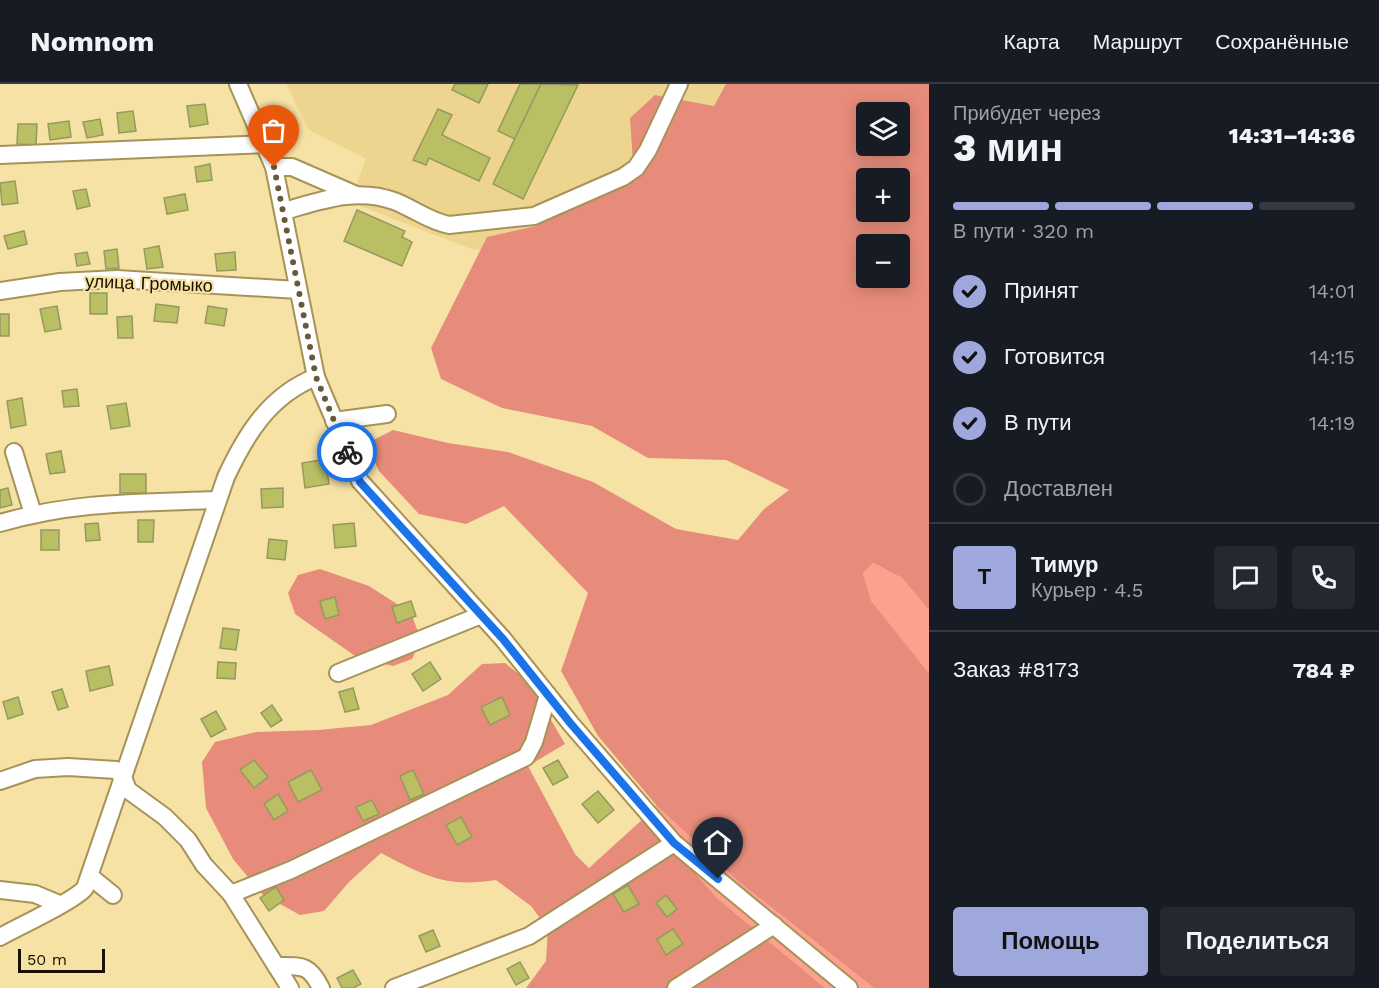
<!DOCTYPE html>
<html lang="ru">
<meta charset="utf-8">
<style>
body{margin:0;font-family:"Work Sans",sans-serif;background:#242831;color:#f1f3f6;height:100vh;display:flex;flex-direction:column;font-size:22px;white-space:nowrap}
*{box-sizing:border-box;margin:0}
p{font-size:20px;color:#9ea1a6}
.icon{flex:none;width:33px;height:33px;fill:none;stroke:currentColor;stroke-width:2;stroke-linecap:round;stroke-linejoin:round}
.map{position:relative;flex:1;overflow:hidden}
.sheet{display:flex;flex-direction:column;background:#171b24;width:450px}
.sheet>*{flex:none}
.fabs{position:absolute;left:856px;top:18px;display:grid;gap:12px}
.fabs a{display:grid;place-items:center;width:54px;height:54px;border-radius:6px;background:#171b24;box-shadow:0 3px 15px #0003;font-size:30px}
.scale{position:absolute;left:18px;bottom:15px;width:87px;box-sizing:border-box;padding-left:6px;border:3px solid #181100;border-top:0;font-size:16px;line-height:21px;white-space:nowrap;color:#181100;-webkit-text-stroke:4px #f7e2a5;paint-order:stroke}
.pin{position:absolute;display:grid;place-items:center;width:51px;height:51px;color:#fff;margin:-62px -26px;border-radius:50% 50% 50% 0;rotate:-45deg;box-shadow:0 0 6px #0007}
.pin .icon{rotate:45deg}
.courier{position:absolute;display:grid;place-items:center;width:60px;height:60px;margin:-30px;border:4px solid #1a73e8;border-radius:50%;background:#fff;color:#222;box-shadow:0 2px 8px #0007}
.overview em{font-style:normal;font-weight:800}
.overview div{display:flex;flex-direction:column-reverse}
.overview{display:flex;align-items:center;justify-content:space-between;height:102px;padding:0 24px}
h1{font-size:39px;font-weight:800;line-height:45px}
.bar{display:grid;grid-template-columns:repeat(4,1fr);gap:9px 6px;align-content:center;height:72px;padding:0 24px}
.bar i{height:8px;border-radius:4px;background:#363941}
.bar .current{background:#9fa8dd}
.bar p{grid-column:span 4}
.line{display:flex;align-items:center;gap:15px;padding:0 24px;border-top:2px solid #363941}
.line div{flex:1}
.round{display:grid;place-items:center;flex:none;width:63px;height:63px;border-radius:6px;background:#242831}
ol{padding:0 24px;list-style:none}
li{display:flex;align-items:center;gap:18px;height:66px}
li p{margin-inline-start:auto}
li .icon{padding:6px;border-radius:50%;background:#9fa8dd;color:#111;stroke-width:4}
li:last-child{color:#9ea1a6}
li i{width:33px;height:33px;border:3px solid #363941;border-radius:50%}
.cta{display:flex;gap:12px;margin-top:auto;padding:12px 24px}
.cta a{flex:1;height:69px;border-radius:6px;background:#9fa8dd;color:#111;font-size:24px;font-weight:800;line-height:69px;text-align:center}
.cta a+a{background:#242831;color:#f1f3f6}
header{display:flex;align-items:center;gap:36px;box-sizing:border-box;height:84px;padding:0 30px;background:#171b24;border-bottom:2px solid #363941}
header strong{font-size:28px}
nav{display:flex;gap:33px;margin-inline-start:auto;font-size:21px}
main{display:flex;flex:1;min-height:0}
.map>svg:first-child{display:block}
</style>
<header>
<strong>Nomnom</strong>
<nav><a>Карта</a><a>Маршрут</a><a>Сохранённые</a></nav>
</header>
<main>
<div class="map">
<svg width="929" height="904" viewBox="0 0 929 904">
<rect width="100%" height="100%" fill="#f7e2a5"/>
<polygon fill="#edd590" points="286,0 841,0 701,128 474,166 350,118 366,75 309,46"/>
<g fill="#fda18f">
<polygon points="873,479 902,494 929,526 929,589 870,517 863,489"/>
<polygon points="656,721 739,798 874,904 825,904 717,814 645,733"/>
</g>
<g fill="#e78c7b" fill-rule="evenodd">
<path d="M726,0H929V526L902,494L873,479L863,489L871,517L929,589V904H874L739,798L656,721L598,652L561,587L588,509L504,422L466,440L419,430L379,387L366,360L393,346L448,359L508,368L593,398L676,445L738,456L764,425L789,406L726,376L648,374L592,342L502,324L441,295L431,264L487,153L536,142L603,105L634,95L630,34L655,11L714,22ZM867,28H900V62H867ZM867,94H900V128H867ZM867,160H900V194H867Z"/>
<polygon points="320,485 369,502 411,529 421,556 412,575 393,582 358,574 295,530 288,509 298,491"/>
<path d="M505,579L529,598L565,660L528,682L575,770L589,784L645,733L717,814L825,904H526L546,877L548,845L531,822L496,796C446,804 425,792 381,769L350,797L324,827L300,831L262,810L233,775L206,724L202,678L215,658L256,648L318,646L371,641L448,611L482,580Z"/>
</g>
<g fill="#babf64" stroke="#96995e" stroke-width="1.5">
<polygon points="455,0 488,0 479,19 452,6"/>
<polygon points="520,0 541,0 515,55 498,47"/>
<polygon points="541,0 578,1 523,115 493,100"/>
<polygon points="205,20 208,40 190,43 187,22"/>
<polygon points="438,25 452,31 442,51 490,74 479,97 429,74 426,81 413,76"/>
<polygon points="133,27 136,47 119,49 117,29"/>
<polygon points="100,35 103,51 87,54 83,38"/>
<polygon points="69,37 71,53 50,56 48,40"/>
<polygon points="18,40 37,40 36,61 17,60"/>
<polygon points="210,80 212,96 197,98 195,83"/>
<polygon points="15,97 18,119 2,121 0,99"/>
<polygon points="86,105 90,122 77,125 73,107"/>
<polygon points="185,110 188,126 167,130 164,114"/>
<polygon points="357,126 405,147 402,153 412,158 402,182 344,157"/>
<polygon points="24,147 27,160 8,165 4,152"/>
<polygon points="159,162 163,183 147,185 144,165"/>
<polygon points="117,165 119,184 106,185 104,167"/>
<polygon points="87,168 90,180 77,182 75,170"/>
<polygon points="235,168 236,186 217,187 215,170"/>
<rect x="90" y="209" width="17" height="21"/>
<polygon points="156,220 179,223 177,239 154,237"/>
<polygon points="57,222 61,245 45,248 40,225"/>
<polygon points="208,222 227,225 224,242 205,239"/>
<rect x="0" y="230" width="9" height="22"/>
<polygon points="132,232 133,254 118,254 117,233"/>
<polygon points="77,305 79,322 64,323 62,307"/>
<polygon points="22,314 26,341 11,344 7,317"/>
<polygon points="126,319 130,342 111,345 107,322"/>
<polygon points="61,367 65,388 50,390 46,370"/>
<polygon points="325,375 329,400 305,404 302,379"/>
<rect x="120" y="390" width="26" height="19"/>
<polygon points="8,404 12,421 0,424 0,406"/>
<polygon points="283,404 283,423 262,424 261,405"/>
<polygon points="138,436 154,436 153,458 138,458"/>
<polygon points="98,439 100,456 86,457 85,440"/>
<polygon points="354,439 356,462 335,464 333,441"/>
<rect x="41" y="446" width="18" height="20"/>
<polygon points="269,455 287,457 285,476 267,474"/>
<polygon points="335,513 339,531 325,535 320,517"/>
<polygon points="411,517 416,532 397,539 392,523"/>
<polygon points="223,544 239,546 236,566 220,564"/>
<polygon points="218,578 236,579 235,595 217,594"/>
<polygon points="430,578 441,595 423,607 412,590"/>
<polygon points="109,582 113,601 90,607 86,587"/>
<polygon points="353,604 359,625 345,628 339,608"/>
<polygon points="62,605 68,623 58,626 52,608"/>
<polygon points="18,613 23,630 8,635 3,618"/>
<polygon points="502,613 510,631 490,641 481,623"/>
<polygon points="272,621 282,636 271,643 261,629"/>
<polygon points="216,627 226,645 211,653 201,635"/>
<polygon points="254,676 268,693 254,704 240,686"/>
<polygon points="558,676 568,693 553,701 543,684"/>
<polygon points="311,686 322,706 298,718 288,698"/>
<polygon points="413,686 424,710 410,716 400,692"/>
<polygon points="598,707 614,726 598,739 582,720"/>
<polygon points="278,710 288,727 274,736 264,720"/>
<polygon points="372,716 379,730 363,737 356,723"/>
<polygon points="461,733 472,753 457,761 446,741"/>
<polygon points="628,801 639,820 624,828 613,810"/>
<polygon points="276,803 284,816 269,827 260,814"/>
<polygon points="666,811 677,825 667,833 656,819"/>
<polygon points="673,845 683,860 666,871 657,855"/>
<polygon points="433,846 440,862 426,868 419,852"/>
<polygon points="520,878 529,894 516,901 507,885"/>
<polygon points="353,886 361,900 353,904 342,904 337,894"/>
</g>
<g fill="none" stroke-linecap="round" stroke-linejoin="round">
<g stroke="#a79358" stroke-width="20">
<g id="minor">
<polyline points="238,0 274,83 316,293 360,397 503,555 571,640 674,759 849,904"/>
<polyline points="0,71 266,60"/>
<polyline points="274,83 292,83 354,110"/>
<path d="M284,127C320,117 356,103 394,117C413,124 428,137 449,141L534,132L623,93L636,84L648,66L679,0"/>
<polyline points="0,207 60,198 117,195 298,206"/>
<polyline points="334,337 387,330"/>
<polyline points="14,368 33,430"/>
<path d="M0,439C77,417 138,419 217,416"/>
<polyline points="338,589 481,531"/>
<polyline points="0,697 35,685 68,683 116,686 123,693 128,706 165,733 188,756 204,781 231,810 291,786 526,673 534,658 548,611"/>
<polyline points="91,793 113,811"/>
<polyline points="0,806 35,810 59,820"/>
<polyline points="231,810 290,904"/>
<path d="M0,853C18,843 76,816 85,804L226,393C246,350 270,311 316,293"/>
<path d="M276,882C302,882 309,880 321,904"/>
<polyline points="394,904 529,852 674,759"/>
<polyline points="676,904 774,841"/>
</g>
</g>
<use href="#minor" stroke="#fff" stroke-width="16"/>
</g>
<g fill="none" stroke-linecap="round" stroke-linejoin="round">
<polyline stroke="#665a3a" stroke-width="6" stroke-dasharray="0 10.8" points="274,83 316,293 347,368"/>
<polyline stroke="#1a73e8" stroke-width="8" points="347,368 360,398 503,555 571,640 674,759 718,795"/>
</g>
<g text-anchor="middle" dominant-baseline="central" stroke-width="4.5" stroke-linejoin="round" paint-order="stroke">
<g font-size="18" fill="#181100" stroke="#f7e2a5">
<text transform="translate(149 199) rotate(2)">улица Громыко</text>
</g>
</g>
</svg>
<div class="fabs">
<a><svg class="icon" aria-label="layers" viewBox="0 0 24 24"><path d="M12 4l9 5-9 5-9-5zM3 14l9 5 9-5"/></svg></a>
<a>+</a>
<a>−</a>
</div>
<div class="scale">50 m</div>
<div class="pin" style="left:274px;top:83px;background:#ea580c"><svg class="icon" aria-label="bag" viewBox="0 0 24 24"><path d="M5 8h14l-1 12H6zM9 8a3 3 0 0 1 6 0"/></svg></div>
<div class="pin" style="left:718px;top:795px;background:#1f2937"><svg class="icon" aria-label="home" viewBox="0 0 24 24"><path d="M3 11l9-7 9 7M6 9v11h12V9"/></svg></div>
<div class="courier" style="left:347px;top:368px"><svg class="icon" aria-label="bike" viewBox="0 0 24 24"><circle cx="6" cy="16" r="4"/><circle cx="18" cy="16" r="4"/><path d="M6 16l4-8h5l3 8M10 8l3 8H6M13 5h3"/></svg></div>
</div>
<section class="sheet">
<div class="overview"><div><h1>3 мин</h1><p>Прибудет через</p></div><em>14:31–14:36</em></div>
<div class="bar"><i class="current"></i><i class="current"></i><i class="current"></i><i></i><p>В пути · 320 m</p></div>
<ol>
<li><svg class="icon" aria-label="check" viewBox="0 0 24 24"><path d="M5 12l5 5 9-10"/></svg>Принят<p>14:01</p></li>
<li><svg class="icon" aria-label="check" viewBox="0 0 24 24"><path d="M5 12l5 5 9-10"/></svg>Готовится<p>14:15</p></li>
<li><svg class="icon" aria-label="check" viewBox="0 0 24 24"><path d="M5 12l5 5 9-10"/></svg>В пути<p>14:19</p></li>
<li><i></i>Доставлен</li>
</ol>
<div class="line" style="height:108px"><b class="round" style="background:#9fa8dd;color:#111">Т</b><div><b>Тимур</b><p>Курьер · 4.5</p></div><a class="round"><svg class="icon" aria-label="chat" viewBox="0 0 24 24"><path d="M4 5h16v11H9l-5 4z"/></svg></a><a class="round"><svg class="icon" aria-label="phone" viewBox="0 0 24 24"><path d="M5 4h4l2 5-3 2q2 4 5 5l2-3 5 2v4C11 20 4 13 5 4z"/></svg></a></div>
<div class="line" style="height:78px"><div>Заказ #8173</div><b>784 ₽</b></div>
<div class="cta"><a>Помощь</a><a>Поделиться</a></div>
</section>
</main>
